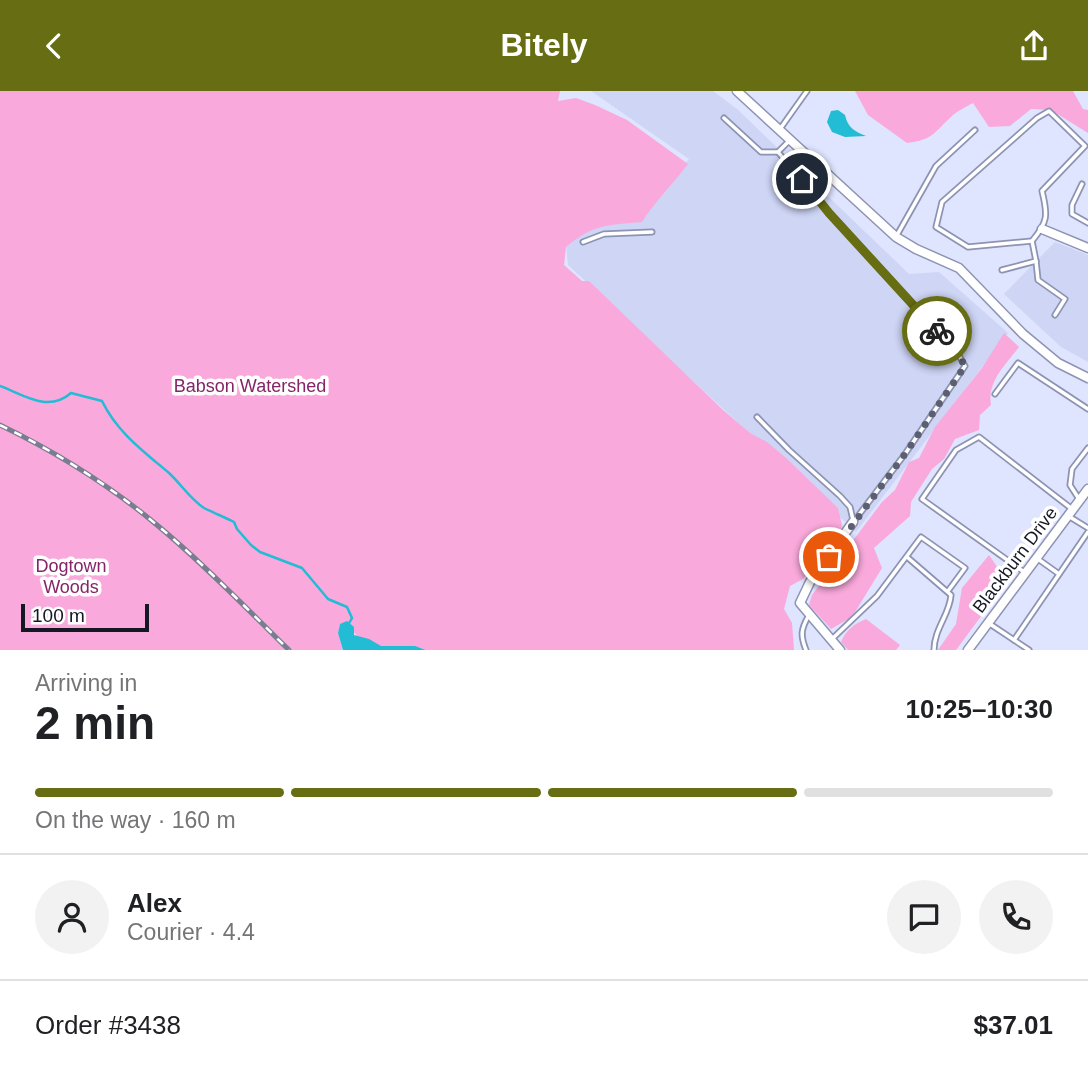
<!DOCTYPE html>
<meta charset="utf-8">
<style>
body{margin:0;font-family:Arial,sans-serif;background:#f2f2f2;color:#202124;height:100vh;display:flex;flex-direction:column;font-size:26px;white-space:nowrap}
*{box-sizing:border-box;margin:0}
p{font-size:23px;color:#757577}
.icon{flex:none;width:38px;height:38px;fill:none;stroke:currentColor;stroke-width:2;stroke-linecap:round;stroke-linejoin:round}
.map{position:relative;height:559px;overflow:hidden}
.sheet{display:flex;flex-direction:column;background:#fff;flex:1}
.sheet>*{flex:none}
.scale{position:absolute;left:21px;bottom:18px;width:128px;box-sizing:border-box;padding-left:7px;border:4px solid #151823;border-top:0;font-size:19px;line-height:24px;white-space:nowrap;color:#151823;-webkit-text-stroke:5px #fff;paint-order:stroke}
.pin{position:absolute;display:grid;place-items:center;width:60px;height:60px;color:#fff;margin:-30px;border:4px solid #fff;border-radius:50%;box-shadow:0 2px 7px #0007}
.courier{position:absolute;display:grid;place-items:center;width:70px;height:70px;margin:-35px;border:5px solid #666d12;border-radius:50%;background:#fff;color:#222;box-shadow:0 2px 9px #0007}
.head em{font-style:normal;font-weight:700}
.head div{display:flex;flex-direction:column-reverse}
.head{display:flex;align-items:center;justify-content:space-between;height:119px;padding:0 35px}
h1{font-size:46px;font-weight:700;line-height:52px}
.bar{display:grid;grid-template-columns:repeat(4,1fr);gap:10px 7px;align-content:center;height:84px;padding:0 35px}
.bar i{height:9px;border-radius:5px;background:#e0e0e0}
.bar .active{background:#666d12}
.bar p{grid-column:span 4}
.line{display:flex;align-items:center;gap:18px;padding:0 35px;border-top:2px solid #e0e0e0}
.line div{flex:1}
.round{display:grid;place-items:center;flex:none;width:74px;height:74px;border-radius:37px;background:#f2f2f2}
header{display:flex;justify-content:space-between;align-items:center;height:91px;padding:0 35px;background:#666d12;color:#fff;font-size:32px;font-weight:700}
.map>svg:first-child{display:block}
</style>
<header><svg class="icon" aria-label="back" viewBox="0 0 24 24"><path d="M15 5l-7 7 7 7"/></svg>Bitely<svg class="icon" aria-label="share" viewBox="0 0 24 24"><path d="M12 15V3M7 8l5-5 5 5M5 13v7h14v-7"/></svg></header>
<div class="map">
<svg width="1088" height="559" viewBox="0 0 1088 559">
<rect width="100%" height="100%" fill="#dfe4ff"/>
<g fill="#ced5f5">
<polygon points="591,0 713,0 737,18 909,183 939,181 1008,242 856,441 568,174 565,141 636,129 689,68"/>
<polygon points="1055,151 1088,164 1088,271 1061,256 1004,203"/>
</g>
<g fill="#f9a9db">
<path d="M0,0H560L558,10L576,7L595,14L627,29L688,73C673,93 655,110 642,131C608,134 593,133 566,156L564,174L582,190H589L723,319L750,342L767,351L786,367L838,417L842,434L839,445L803,488L790,495L784,518L792,532L794,559H426C413,552 400,557 385,556C375,554 369,548 358,546L353,540L340,533L338,542L343,559H0Z"/>
<path d="M855,0H1073L1083,18L1088,19V42L1051,19L1031,18L1010,35L989,36L973,12C966,16 959,19 953,24C935,40 934,49 907,52L868,24Z"/>
<path d="M1004,242L1019,256C1006,274 987,290 991,314L980,324L979,339L955,348L944,368L932,378L911,411L910,425L874,457L882,477L852,526L831,538L809,514L812,504L882,411L895,399L909,371L919,367L935,336L982,277Z"/>
<polygon points="989,464 1004,486 1002,497 956,559 938,559 956,533 962,497"/>
<path d="M866,528L900,554L896,559H848L841,551C846,539 854,533 866,528Z"/>
</g>
<g fill="#22bcd4">
<path d="M838,19L845,24C848,37 854,40 866,45L845,46L832,41L827,31L831,20Z"/>
<polygon points="347,530 354,536 354,544 369,548 381,555 415,555 426,559 343,559 338,542 340,533"/>
</g>
<g fill="none" stroke-linecap="round" stroke-linejoin="round">
<path stroke="#22bcd4" stroke-width="2.5" d="M0,295C24,304 48,322 71,302L102,310C117,341 143,360 169,382C181,393 190,408 204,417C214,422 224,426 234,431L237,438L251,454L260,461L302,477L328,508L347,516L352,527L348,534"/>
<g stroke="#8d93b2" stroke-width="7">
<g id="service">
<path d="M1049,20L1085,55L1042,100C1048,124 1048,131 1032,150L968,156L936,136L942,111L1037,27Z"/>
<polyline points="724,27 761,61 778,61 789,50"/>
<polyline points="780,38 807,0"/>
<polyline points="778,61 829,122 957,261 965,275 905,363 855,429"/>
<polyline points="1082,93 1072,114 1072,123 1088,132"/>
<polyline points="897,144 936,75 975,39"/>
<polyline points="583,151 604,143 652,141"/>
<polyline points="1036,170 1038,189 1065,208 1055,224"/>
<polyline points="1002,179 1036,170 1032,150"/>
<polyline points="995,303 1018,272 1088,318"/>
<polyline points="757,326 789,359 840,405 850,416 853,429"/>
<polyline points="1079,408 1070,394 1072,378 1088,357"/>
<polyline points="1070,426 1088,437"/>
<path d="M907,466L951,504C950,523 934,538 934,559"/>
<polyline points="1038,468 1059,483"/>
<polyline points="1024,481 922,408 956,359 979,346 1072,418"/>
<polyline points="990,533 1029,559"/>
<polyline points="832,548 877,505 921,446 965,477 948,500"/>
<polyline points="1014,549 1088,441"/>
<path d="M806,559C800,544 801,538 809,524"/>
</g>
</g>
<g stroke="#8d93b2" stroke-width="11">
<g id="minor">
<polyline points="737,0 896,146 916,158 959,177 1023,243 1058,272 1088,287"/>
<polyline points="1042,138 1088,157"/>
<polyline points="840,559 800,512 810,491 853,431"/>
<polyline points="968,559 1088,398"/>
</g>
</g>
<use href="#service" stroke="#fff" stroke-width="3.5"/>
<use href="#minor" stroke="#fff" stroke-width="8"/>
<g stroke="#797d90" stroke-width="5">
<path id="rail" d="M0,334C56,361 109,394 157,434C204,473 246,517 289,559"/>
</g>
<use href="#rail" stroke="#fff" stroke-width="2.5" stroke-dasharray="8" stroke-linecap="butt"/>
</g>
<g fill="none" stroke-linecap="round" stroke-linejoin="round">
<polyline stroke="#5c5f70" stroke-width="7" stroke-dasharray="0 12.6" points="829,466 905,363 965,275 957,261 937,240"/>
<polyline stroke="#666d12" stroke-width="9" points="802,88 829,122 937,240"/>
</g>
<g text-anchor="middle" dominant-baseline="central" stroke-width="7" stroke-linejoin="round" paint-order="stroke">
<g font-size="18" fill="#852469" stroke="#fff">
<text x="250" y="295">Babson Watershed</text>
<text x="71" y="475">Dogtown<tspan x="71" dy="21">Woods</tspan></text>
</g>
<g font-size="18" fill="#151823" stroke="#fff">
<text transform="translate(1015 469) rotate(-53)">Blackburn Drive</text>
</g>
</g>
</svg>
<div class="scale">100 m</div>
<div class="pin" style="left:829px;top:466px;background:#ea580c"><svg class="icon" aria-label="bag" viewBox="0 0 24 24"><path d="M5 8h14l-1 12H6zM9 8a3 3 0 0 1 6 0"/></svg></div>
<div class="pin" style="left:802px;top:88px;background:#1f2937"><svg class="icon" aria-label="home" viewBox="0 0 24 24"><path d="M3 11l9-7 9 7M6 9v11h12V9"/></svg></div>
<div class="courier" style="left:937px;top:240px"><svg class="icon" aria-label="bike" viewBox="0 0 24 24"><circle cx="6" cy="16" r="4"/><circle cx="18" cy="16" r="4"/><path d="M6 16l4-8h5l3 8M10 8l3 8H6M13 5h3"/></svg></div>
</div>
<section class="sheet">
<div class="head"><div><h1>2 min</h1><p>Arriving in</p></div><em>10:25–10:30</em></div>
<div class="bar"><i class="active"></i><i class="active"></i><i class="active"></i><i></i><p>On the way · 160 m</p></div>
<div class="line" style="height:126px"><a class="round"><svg class="icon" aria-label="person" viewBox="0 0 24 24"><circle cx="12" cy="8" r="4"/><path d="M4 21q1-7 8-7t8 7"/></svg></a><div><b>Alex</b><p>Courier · 4.4</p></div><a class="round"><svg class="icon" aria-label="chat" viewBox="0 0 24 24"><path d="M4 5h16v11H9l-5 4z"/></svg></a><a class="round"><svg class="icon" aria-label="phone" viewBox="0 0 24 24"><path d="M5 4h4l2 5-3 2q2 4 5 5l2-3 5 2v4C11 20 4 13 5 4z"/></svg></a></div>
<div class="line" style="height:91px"><div>Order #3438</div><b>$37.01</b></div>
</section>
